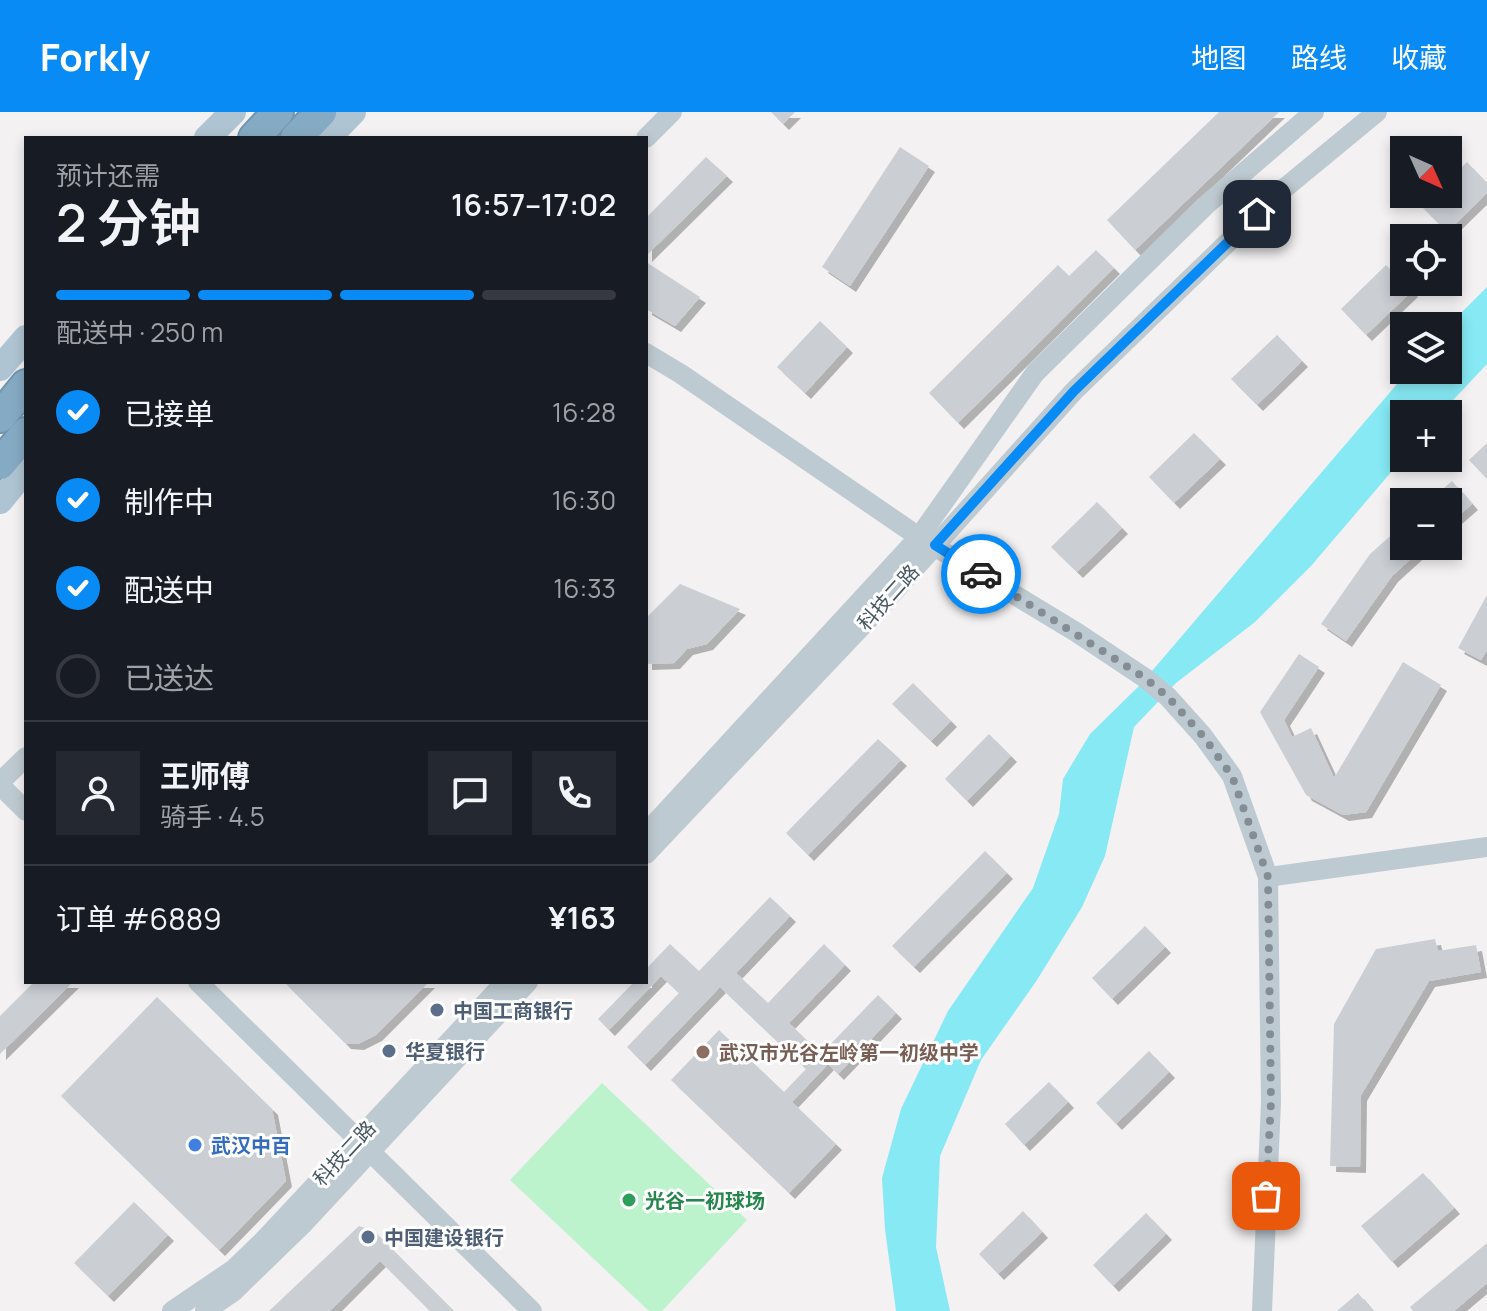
<!DOCTYPE html>
<html lang="zh">
<meta charset="utf-8">
<style>
body{margin:0;font-family:Manrope,"Noto Sans SC",sans-serif;background:#242831;color:#f1f3f6;height:100vh;display:flex;flex-direction:column;font-size:30px;white-space:nowrap}
*{box-sizing:border-box;margin:0}
p{font-size:26px;color:#9ea1a6}
.icon{flex:none;width:44px;height:44px;fill:none;stroke:currentColor;stroke-width:2;stroke-linecap:round;stroke-linejoin:round}
.map{position:relative;flex:1;overflow:hidden}
.details{position:absolute;left:24px;top:24px;width:624px;height:848px;display:flex;flex-direction:column;background:#171b24;border-radius:0px;box-shadow:0 4px 12px #0003}
.details>*{flex:none}
.needle{width:52px;rotate:135deg}
.tools{position:absolute;left:1390px;top:24px;display:grid;gap:16px}
.tools a{display:grid;place-items:center;width:72px;height:72px;border-radius:0px;background:#171b24;box-shadow:0 4px 12px #0003;font-size:40px}
.pin{position:absolute;display:grid;place-items:center;width:68px;height:68px;color:#fff;margin:-34px;border-radius:16px;box-shadow:0 4px 12px #0006}
.courier{position:absolute;display:grid;place-items:center;width:80px;height:80px;margin:-40px;border:6px solid #098bf5;border-radius:50%;background:#fff;color:#222;box-shadow:0 2px 10px #0007}
.summary em{font-style:normal;font-weight:600}
.summary div{display:flex;flex-direction:column-reverse}
.summary{display:flex;align-items:center;justify-content:space-between;height:136px;padding:0 32px}
h1{font-size:52px;font-weight:600;line-height:60px}
.bar{display:grid;grid-template-columns:repeat(4,1fr);gap:12px 8px;align-content:center;height:96px;padding:0 32px}
.bar i{height:10px;border-radius:6px;background:#363941}
.bar .selected{background:#098bf5}
.bar p{grid-column:span 4}
.line{display:flex;align-items:center;gap:20px;padding:0 32px;border-top:2px solid #363941}
.line div{flex:1}
.round{display:grid;place-items:center;flex:none;width:84px;height:84px;border-radius:0px;background:#242831}
ol{padding:0 32px;list-style:none}
li{display:flex;align-items:center;gap:24px;height:88px}
li p{margin-inline-start:auto}
li .icon{padding:8px;border-radius:50%;background:#098bf5;color:#fff;stroke-width:4}
li:last-child{color:#9ea1a6}
li i{width:44px;height:44px;border:4px solid #363941;border-radius:50%}
header{display:flex;align-items:center;gap:48px;box-sizing:border-box;height:112px;padding:0 40px;background:#098bf5;color:#fff}
header strong{font-size:38px}
nav{display:flex;gap:44px;margin-inline-start:auto;font-size:28px}
.map>svg:first-child{display:block}
</style>
<header>
<strong>Forkly</strong>
<nav><a>地图</a><a>路线</a><a>收藏</a></nav>
</header>
<div class="map">
<svg width="1487" height="1199" viewBox="0 0 1487 1199">
<defs>
<filter id="shadow"><feDropShadow dx="6" dy="6" stdDeviation="0" flood-color="#0004"/></filter>
</defs>
<rect width="100%" height="100%" fill="#f3f1f1"/>
<polygon fill="#bdf3cc" points="602,971 747,1108 662,1199 649,1199 510,1068"/>
<polygon fill="#86e9f4" points="1487,175 1487,252 1440,302 1404,302 1404,345 1311,454 1255,510 1176,571 1134,615 1105,744 1082,795 1037,868 981,948 940,1044 936,1135 950,1199 896,1199 885,1117 882,1066 901,997 948,899 1033,776 1059,702 1063,667 1090,622 1140,573 1409,258 1448,258 1448,214"/>
<g fill="#cbcfd4" filter="url(#shadow)">
<polygon points="771,0 795,0 783,12"/>
<polygon points="1219,0 1279,0 1135,138 1107,108"/>
<polygon points="900,35 929,54 850,174 822,155"/>
<polygon points="706,45 727,64 646,144 646,106"/>
<polygon points="1467,50 1487,71 1487,81 1447,120 1422,95 1435,82 1448,82 1448,69"/>
<polygon points="1096,138 1114,156 958,311 929,281 1058,153 1069,164"/>
<polygon points="646,150 700,185 675,214 646,197"/>
<polygon points="1386,153 1412,179 1366,223 1341,197"/>
<polygon points="820,209 847,235 805,281 777,255"/>
<polygon points="1277,223 1302,249 1257,293 1231,267"/>
<polygon points="1194,321 1220,347 1174,391 1149,365"/>
<polygon points="1487,331 1487,367 1469,348"/>
<polygon points="1452,369 1472,392 1448,413 1448,390 1428,390"/>
<polygon points="1097,390 1122,416 1077,460 1051,435"/>
<polygon points="1404,412 1404,434 1425,434 1392,464 1346,529 1321,512 1370,442"/>
<polygon points="680,472 740,497 707,532 687,537 674,551 646,552 646,506"/>
<polygon points="1487,483 1487,538 1481,548 1458,536"/>
<polygon points="1299,542 1319,555 1284,608 1292,625 1311,616 1334,666 1403,550 1441,573 1366,700 1343,703 1306,683 1260,600"/>
<polygon points="913,571 951,609 931,629 892,592"/>
<polygon points="989,622 1011,644 967,689 945,667"/>
<polygon points="878,627 901,648 808,743 786,721"/>
<polygon points="985,739 1007,761 914,855 892,834"/>
<polygon points="770,785 790,804 736,861 768,891 824,832 845,853 789,911 821,942 878,883 896,901 838,962 828,952 792,990 836,1032 789,1081 671,968 719,918 784,980 806,957 720,875 645,953 627,935 679,881 661,864 609,918 598,907 634,870 646,870 646,857 670,832 699,859"/>
<polygon points="1145,814 1165,835 1112,887 1092,866"/>
<polygon points="1435,827 1438,839 1476,833 1481,860 1429,869 1361,983 1360,1055 1330,1054 1334,912 1376,837"/>
<polygon points="34,870 73,870 0,942 0,904"/>
<polygon points="284,870 429,870 376,923 358,932 345,931"/>
<polygon points="157,885 272,997 286,1069 219,1138 61,984"/>
<polygon points="1149,939 1169,960 1116,1012 1096,991"/>
<polygon points="1049,970 1068,990 1024,1033 1005,1012"/>
<polygon points="1423,1061 1454,1096 1392,1150 1361,1114"/>
<polygon points="134,1090 168,1123 108,1184 74,1151"/>
<polygon points="1023,1099 1042,1120 998,1162 979,1142"/>
<polygon points="1146,1101 1166,1122 1113,1174 1093,1153"/>
<polygon points="359,1114 374,1119 454,1199 430,1199 380,1149 330,1199 269,1199"/>
<polygon points="1487,1131 1487,1171 1454,1199 1413,1199 1410,1195"/>
<polygon points="1358,1181 1373,1199 1337,1199"/>
</g>
<g fill="none" stroke-linecap="round" stroke-linejoin="round">
<g stroke="#7095af" stroke-width="34">
<g id="highway">
<polyline points="254,26 278,0"/>
<polyline points="296,26 321,0"/>
<polyline points="0,305 26,273"/>
<polyline points="0,352 26,321"/>
</g>
</g>
<g stroke="#becad1" stroke-width="20">
<polyline points="646,26 672,0"/>
<polyline points="646,241 681,262 919,425 1076,520 1145,566 1168,585 1203,624 1232,664 1268,765 1271,990 1262,1199"/>
<polyline points="0,670 26,645"/>
<polyline points="0,673 26,699"/>
<polyline points="646,721 919,425 1035,261 1205,94 1314,0"/>
<polyline points="646,742 879,496 1074,279 1280,80 1377,0"/>
<polyline points="1268,765 1487,735"/>
<polyline points="198,870 532,1199"/>
<polyline points="172,1199 234,1157 262,1130 505,870"/>
<polyline points="205,1199 233,1180 304,1111 528,870"/>
</g>
<g stroke="#afc4d2" stroke-width="26">
<polyline points="207,26 233,0"/>
<polyline points="328,26 353,0"/>
<polyline points="0,256 26,226"/>
<polyline points="0,389 26,357"/>
</g>
<use href="#highway" stroke="#85aac3" stroke-width="30"/>
</g>
<g fill="none" stroke-linecap="round" stroke-linejoin="round">
<polyline stroke="#838d93" stroke-width="8" stroke-dasharray="0 14.4" points="981,462 1145,566 1168,585 1203,624 1232,664 1268,765 1271,990 1266,1084"/>
<polyline stroke="#098bf5" stroke-width="10" points="981,462 935,433 1074,279 1257,102"/>
</g>
<g fill="#5c6f8a" stroke="#fff" stroke-width="3">
<circle cx="437" cy="898" r="8"/>
<circle cx="389" cy="939" r="8"/>
<circle cx="368" cy="1125" r="8"/>
</g>
<circle fill="#8d6e63" stroke="#fff" stroke-width="3" cx="703" cy="940" r="8"/>
<circle fill="#3f7fe0" stroke="#fff" stroke-width="3" cx="195" cy="1033" r="8"/>
<circle fill="#2e9e5b" stroke="#fff" stroke-width="3" cx="629" cy="1088" r="8"/>
<g text-anchor="middle" dominant-baseline="central" stroke-width="6" stroke-linejoin="round" paint-order="stroke">
<g font-size="20" fill="#475760" stroke="#fff">
<text transform="translate(888 485) rotate(-48)">科技二路</text>
<text transform="translate(344 1041) rotate(-47)">科技二路</text>
</g>
<g font-size="20" font-weight="bold" fill="#4e5e75" stroke="#fff" text-anchor="start">
<text x="453" y="898">中国工商银行</text>
<text x="405" y="939">华夏银行</text>
<text x="384" y="1125">中国建设银行</text>
</g>
<g font-size="20" font-weight="bold" fill="#785e54" stroke="#fff" text-anchor="start">
<text x="719" y="940">武汉市光谷左岭第一初级中学</text>
</g>
<g font-size="20" font-weight="bold" fill="#366cbe" stroke="#fff" text-anchor="start">
<text x="211" y="1033">武汉中百</text>
</g>
<g font-size="20" font-weight="bold" fill="#27864d" stroke="#fff" text-anchor="start">
<text x="645" y="1088">光谷一初球场</text>
</g>
</g>
</svg>
<div class="tools">
<a><svg class="needle" viewBox="-14 -14 28 28"><path d="M0-13l5 13h-10z" fill="#e53935"/><path d="M0 13l5-13h-10z" fill="#9ea1a6"/></svg></a>
<a><svg class="icon" aria-label="locate" viewBox="0 0 24 24"><circle cx="12" cy="12" r="6"/><path d="M12 2v4M12 18v4M2 12h4M18 12h4"/></svg></a>
<a><svg class="icon" aria-label="layers" viewBox="0 0 24 24"><path d="M12 4l9 5-9 5-9-5zM3 14l9 5 9-5"/></svg></a>
<a>+</a>
<a>−</a>
</div>
<div class="pin" style="left:1266px;top:1084px;background:#ea580c"><svg class="icon" aria-label="bag" viewBox="0 0 24 24"><path d="M5 8h14l-1 12H6zM9 8a3 3 0 0 1 6 0"/></svg></div>
<div class="pin" style="left:1257px;top:102px;background:#1f2937"><svg class="icon" aria-label="home" viewBox="0 0 24 24"><path d="M3 11l9-7 9 7M6 9v11h12V9"/></svg></div>
<div class="courier" style="left:981px;top:462px"><svg class="icon" aria-label="car" viewBox="0 0 24 24"><path d="M5 17H2v-5l4-1 3-4h7l3 4 3 1v5h-3M9 17h6M6 11h13"/><circle cx="7" cy="17" r="2"/><circle cx="17" cy="17" r="2"/></svg></div>
<section class="details">
<div class="summary"><div><h1>2 分钟</h1><p>预计还需</p></div><em>16:57–17:02</em></div>
<div class="bar"><i class="selected"></i><i class="selected"></i><i class="selected"></i><i></i><p>配送中 · 250 m</p></div>
<ol>
<li><svg class="icon" aria-label="check" viewBox="0 0 24 24"><path d="M5 12l5 5 9-10"/></svg>已接单<p>16:28</p></li>
<li><svg class="icon" aria-label="check" viewBox="0 0 24 24"><path d="M5 12l5 5 9-10"/></svg>制作中<p>16:30</p></li>
<li><svg class="icon" aria-label="check" viewBox="0 0 24 24"><path d="M5 12l5 5 9-10"/></svg>配送中<p>16:33</p></li>
<li><i></i>已送达</li>
</ol>
<div class="line" style="height:144px"><a class="round"><svg class="icon" aria-label="person" viewBox="0 0 24 24"><circle cx="12" cy="8" r="4"/><path d="M4 21q1-7 8-7t8 7"/></svg></a><div><b>王师傅</b><p>骑手 · 4.5</p></div><a class="round"><svg class="icon" aria-label="chat" viewBox="0 0 24 24"><path d="M4 5h16v11H9l-5 4z"/></svg></a><a class="round"><svg class="icon" aria-label="phone" viewBox="0 0 24 24"><path d="M5 4h4l2 5-3 2q2 4 5 5l2-3 5 2v4C11 20 4 13 5 4z"/></svg></a></div>
<div class="line" style="height:104px"><div>订单 #6889</div><b>¥163</b></div>
</section>
</div>
